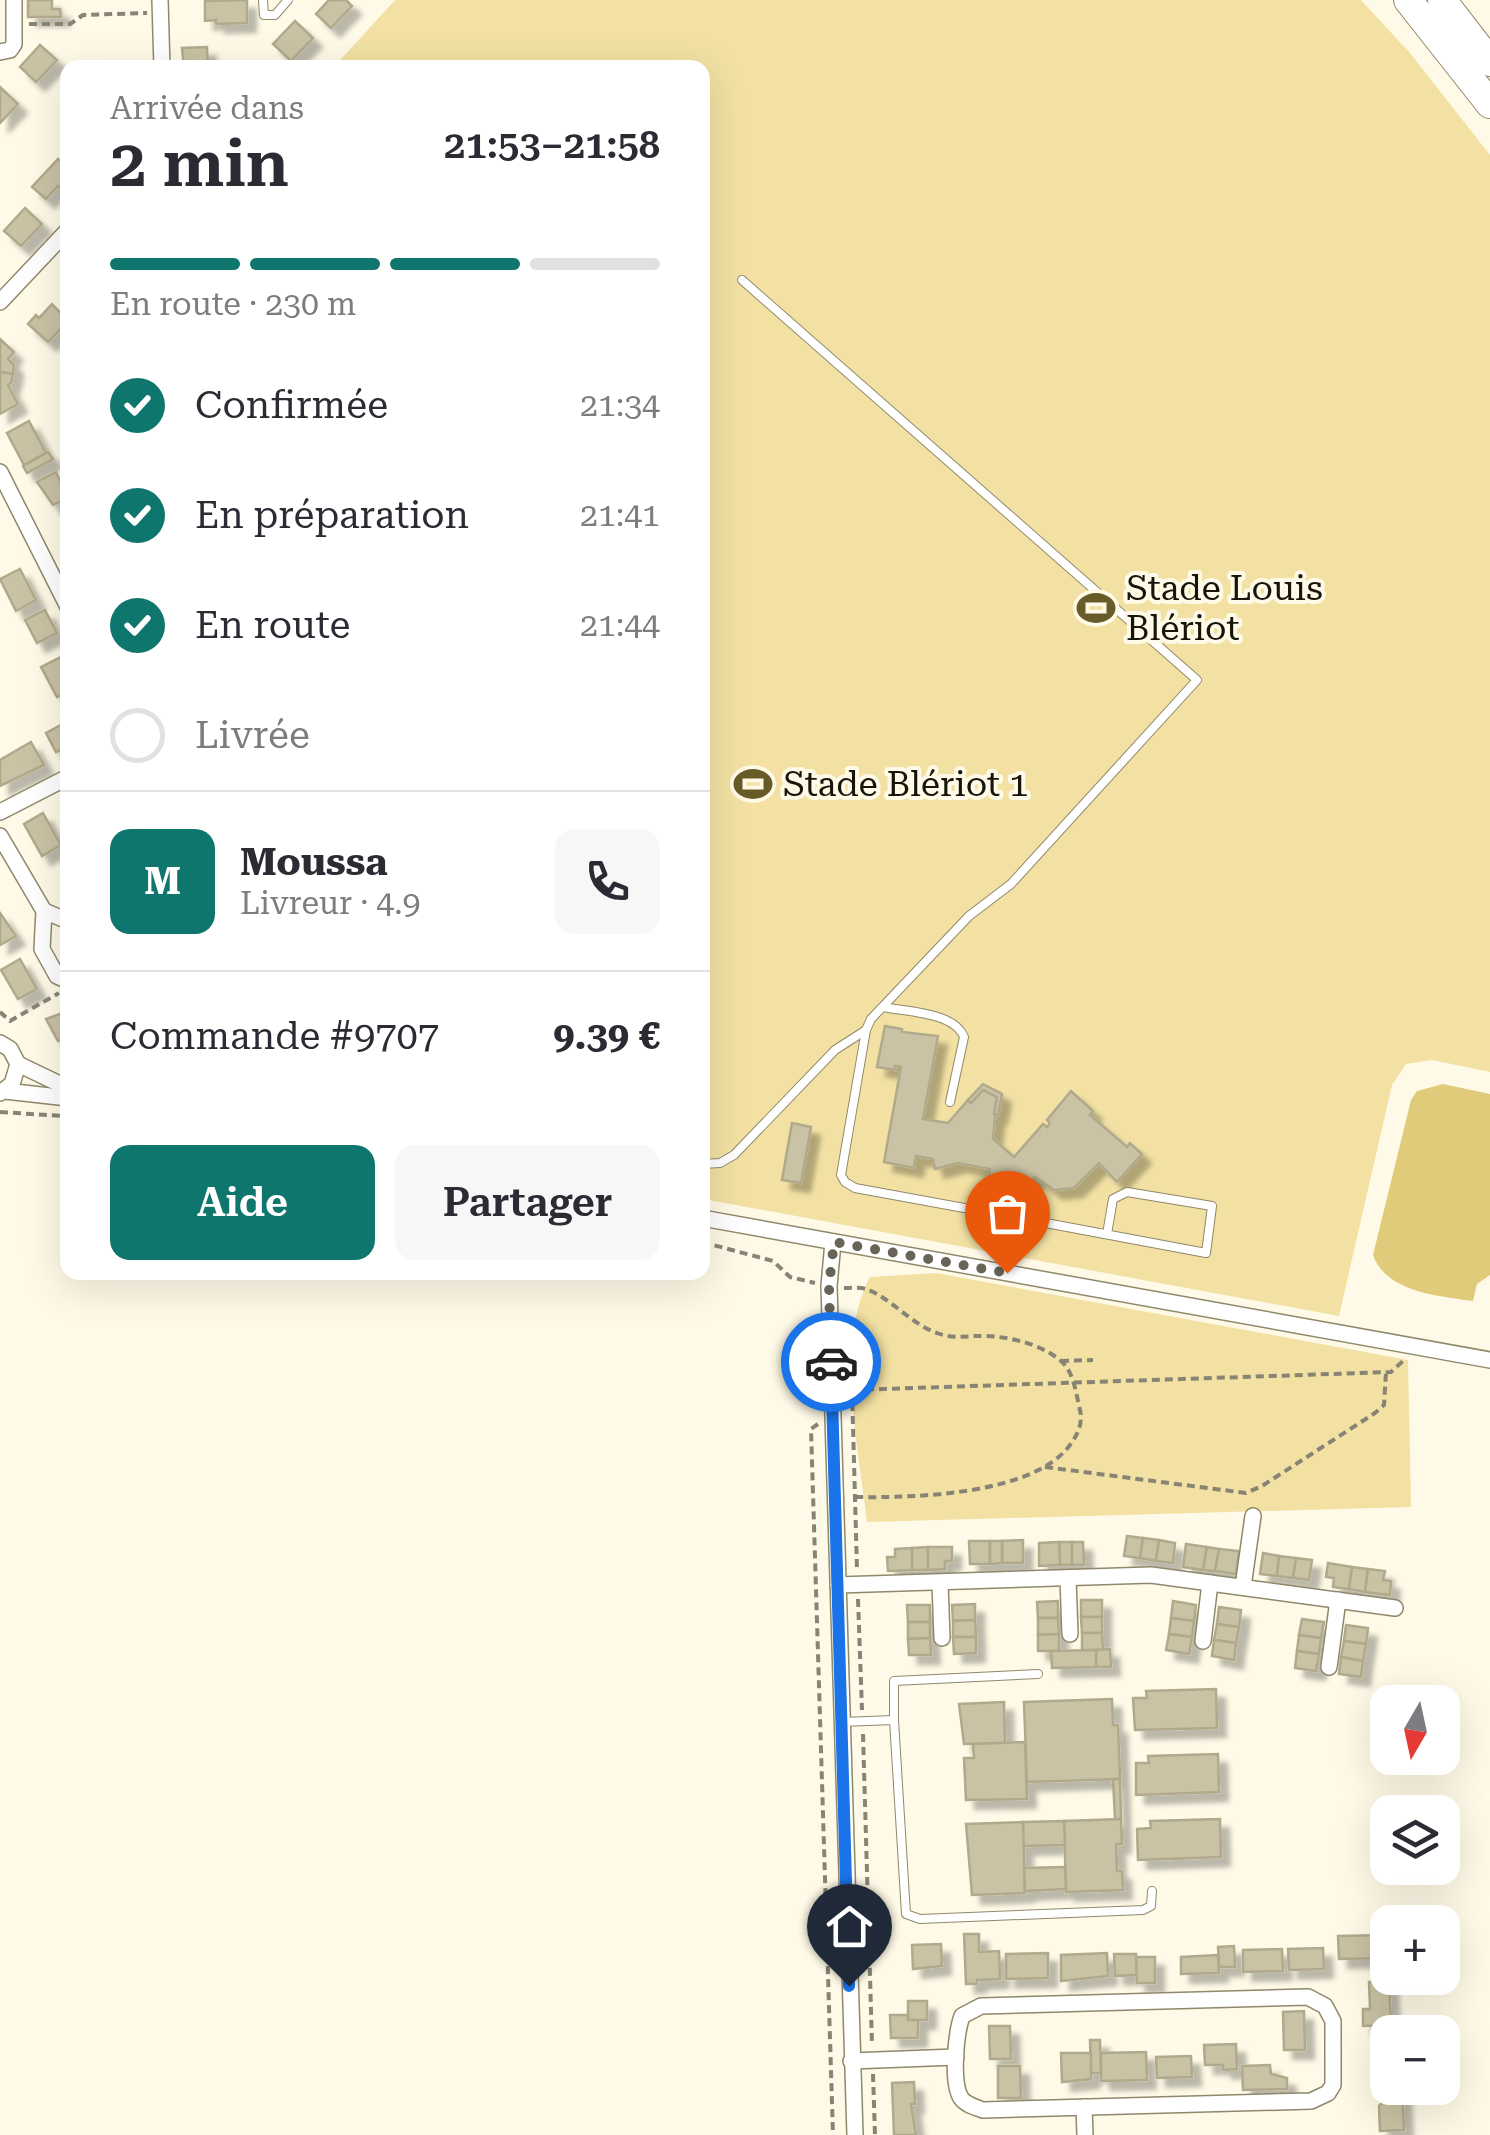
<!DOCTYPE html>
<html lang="fr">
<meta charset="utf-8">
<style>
body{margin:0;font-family:"Roboto Serif",serif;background:#f7f7f7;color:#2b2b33;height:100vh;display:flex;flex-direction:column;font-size:38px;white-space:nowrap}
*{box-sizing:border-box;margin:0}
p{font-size:32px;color:#7c7c81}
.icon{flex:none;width:55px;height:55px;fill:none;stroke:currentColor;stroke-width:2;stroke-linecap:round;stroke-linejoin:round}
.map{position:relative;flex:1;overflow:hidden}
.sheet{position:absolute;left:60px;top:60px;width:650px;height:1220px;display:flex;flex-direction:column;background:#fff;border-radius:20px;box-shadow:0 10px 40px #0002}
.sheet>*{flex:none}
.needle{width:65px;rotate:189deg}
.tools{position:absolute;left:1370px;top:1685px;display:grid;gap:20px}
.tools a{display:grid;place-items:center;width:90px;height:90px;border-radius:20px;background:#fff;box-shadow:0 10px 40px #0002;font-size:50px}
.pin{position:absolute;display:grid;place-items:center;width:85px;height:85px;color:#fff;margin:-102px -42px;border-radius:50% 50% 50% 0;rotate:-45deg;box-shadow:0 0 10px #0007}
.pin .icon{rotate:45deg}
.courier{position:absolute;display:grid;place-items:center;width:100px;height:100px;margin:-50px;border:8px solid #1a73e8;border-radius:50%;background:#fff;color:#222;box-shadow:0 2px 12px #0007}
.summary em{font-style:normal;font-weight:600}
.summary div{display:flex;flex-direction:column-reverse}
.summary{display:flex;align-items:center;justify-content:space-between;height:170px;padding:0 50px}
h1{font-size:65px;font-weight:600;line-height:75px}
.bar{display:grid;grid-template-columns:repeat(4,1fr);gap:15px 10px;align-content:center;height:120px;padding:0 50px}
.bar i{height:12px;border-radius:8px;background:#e1e1e2}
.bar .current{background:#0f766e}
.bar p{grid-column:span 4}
.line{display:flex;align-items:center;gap:25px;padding:0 50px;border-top:2px solid #e1e1e2}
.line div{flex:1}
.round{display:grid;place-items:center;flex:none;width:105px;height:105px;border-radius:20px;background:#f7f7f7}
ol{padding:0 50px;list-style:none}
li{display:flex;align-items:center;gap:30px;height:110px}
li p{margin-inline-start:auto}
li .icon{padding:10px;border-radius:50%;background:#0f766e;color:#fff;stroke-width:4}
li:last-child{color:#7c7c81}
li i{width:55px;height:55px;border:5px solid #e1e1e2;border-radius:50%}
.primary-button{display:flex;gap:20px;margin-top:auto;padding:20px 50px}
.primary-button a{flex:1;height:115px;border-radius:20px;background:#0f766e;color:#fff;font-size:40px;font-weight:600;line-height:115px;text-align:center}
.primary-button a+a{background:#f7f7f7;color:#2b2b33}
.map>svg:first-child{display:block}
</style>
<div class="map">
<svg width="1490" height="2135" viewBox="0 0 1490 2135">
<defs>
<filter id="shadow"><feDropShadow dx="9" dy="9" stdDeviation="2.5" flood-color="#0004"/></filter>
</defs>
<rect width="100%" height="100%" fill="#fffae7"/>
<g fill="#f2e1a3">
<polygon points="395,0 1361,0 1410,53 1490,155 1490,1072 1432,1060 1406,1064 1392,1085 1339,1316 703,1199 702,68 333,68"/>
<path d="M936,1273L1408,1360L1411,1507L867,1522C859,1448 834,1345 870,1277Z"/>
</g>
<path fill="#e0cb7a" d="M1443,1084L1490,1094V1275L1477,1284L1473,1301C1438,1296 1386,1292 1373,1255L1411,1100L1417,1091Z"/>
<g fill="#cac2a4" stroke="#b0a98b" stroke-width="2.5" filter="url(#shadow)">
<polygon points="28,0 52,0 52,9 60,9 61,17 28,17"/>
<polygon points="247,0 247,23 216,24 216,20 205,21 205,1"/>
<polygon points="329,0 346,0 352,6 331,28 316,14"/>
<polygon points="295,21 313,38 291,61 273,44"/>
<polygon points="40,45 57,60 36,82 20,67"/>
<polygon points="207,47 208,68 184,68 182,48"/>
<polygon points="0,87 18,104 0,123"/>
<polygon points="58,159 68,168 68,189 65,193 58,186 46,199 32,187"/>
<polygon points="25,208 42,224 21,246 4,231"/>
<polygon points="52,304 68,321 48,342 28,324 36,315 39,318"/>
<polygon points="0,339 14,352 8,359 14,365 13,374 0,372"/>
<polygon points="0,372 13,374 11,383 8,385 18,404 0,414"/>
<polygon points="29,421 46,453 24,465 7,433"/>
<polygon points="48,452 53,459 27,473 23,466"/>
<polygon points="56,472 68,498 53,505 37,482"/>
<polygon points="20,569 36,600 16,611 0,579"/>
<polygon points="45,610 57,633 37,643 25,620"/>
<polygon points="65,655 68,691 57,697 41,667"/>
<polygon points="68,721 68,746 56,752 46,733"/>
<polygon points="31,742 44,765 0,786 0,760"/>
<polygon points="43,813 61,845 42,856 24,824"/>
<polygon points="0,913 16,936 0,945"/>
<polygon points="20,959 37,989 18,999 1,970"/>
<polygon points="68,1011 68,1035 58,1041 46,1019"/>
<polygon points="885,1026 902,1029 902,1032 938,1036 923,1119 948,1123 968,1100 971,1103 983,1090 997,1097 993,1139 1014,1157 1043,1124 1047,1127 1050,1123 1047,1120 1071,1091 1093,1111 1090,1115 1127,1147 1130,1143 1142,1154 1117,1182 1099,1163 1074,1188 1054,1190 1035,1177 1015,1200 1006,1198 1006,1201 985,1197 990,1169 958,1163 935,1169 933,1159 916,1156 914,1168 884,1162 901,1067 895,1066 895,1070 877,1067"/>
<polygon points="983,1084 1002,1094 998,1115 994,1114 997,1097 983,1090 971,1103 968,1100"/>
<polygon points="792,1123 811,1127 801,1183 782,1180"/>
<polygon points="1127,1536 1143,1538 1140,1558 1124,1556"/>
<polygon points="1143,1538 1159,1540 1156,1561 1140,1558"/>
<polygon points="1023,1540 1023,1563 1002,1563 1002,1541"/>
<polygon points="1159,1540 1175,1543 1173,1563 1156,1561"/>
<polygon points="969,1541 990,1541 990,1564 970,1564"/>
<polygon points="990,1541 1002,1541 1002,1563 990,1564"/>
<polygon points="1059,1542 1072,1542 1072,1565 1060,1565"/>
<polygon points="1059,1542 1060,1565 1039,1566 1039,1543"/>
<polygon points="1072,1542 1083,1542 1084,1565 1072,1565"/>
<polygon points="1186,1544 1207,1547 1203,1570 1183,1567"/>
<polygon points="928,1547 928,1570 912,1570 912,1548"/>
<polygon points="928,1547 952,1547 952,1561 945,1561 945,1569 928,1570"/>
<polygon points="1207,1547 1219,1549 1215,1571 1203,1570"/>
<polygon points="912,1548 912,1570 888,1571 887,1557 895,1557 895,1549"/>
<polygon points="1219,1549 1239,1551 1236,1574 1215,1571"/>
<polygon points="1263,1553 1279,1556 1277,1576 1260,1574"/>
<polygon points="1279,1556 1296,1558 1293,1578 1277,1576"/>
<polygon points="1296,1558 1312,1560 1309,1580 1293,1578"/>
<polygon points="1328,1563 1352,1567 1349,1589 1333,1587 1334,1578 1326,1577"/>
<polygon points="1352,1567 1368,1569 1365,1592 1349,1589"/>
<polygon points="1368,1569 1385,1571 1383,1580 1391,1581 1390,1595 1365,1592"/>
<rect x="1081" y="1600" width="21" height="17"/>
<polygon points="1058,1601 1058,1618 1038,1618 1037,1602"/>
<polygon points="1173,1601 1196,1605 1194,1621 1171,1618"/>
<polygon points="975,1604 975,1620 953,1621 952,1605"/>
<polygon points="907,1605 930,1605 930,1622 908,1622"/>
<polygon points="1219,1607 1241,1610 1239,1627 1217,1624"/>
<polygon points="1081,1617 1102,1617 1102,1633 1082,1633"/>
<polygon points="1038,1618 1058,1618 1059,1634 1038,1635"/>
<polygon points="1171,1618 1194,1621 1192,1637 1169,1634"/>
<polygon points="1302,1619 1324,1622 1321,1638 1299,1635"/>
<polygon points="975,1620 976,1637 953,1637 953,1621"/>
<polygon points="908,1622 930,1622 930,1638 908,1639"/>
<polygon points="1217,1624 1239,1627 1236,1643 1214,1640"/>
<polygon points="1346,1625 1368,1628 1366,1644 1344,1641"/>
<polygon points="1082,1633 1102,1633 1103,1650 1082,1650"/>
<polygon points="1059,1634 1059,1651 1038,1651 1038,1635"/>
<polygon points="1169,1634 1192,1637 1189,1654 1166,1650"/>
<polygon points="1299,1635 1321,1638 1319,1654 1297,1651"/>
<polygon points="953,1637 976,1637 976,1653 954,1654"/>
<polygon points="930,1638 931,1655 909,1655 908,1639"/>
<polygon points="1214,1640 1236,1643 1234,1660 1212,1656"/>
<polygon points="1344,1641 1366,1644 1363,1661 1341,1657"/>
<polygon points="1110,1649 1111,1667 1096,1667 1096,1650"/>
<polygon points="1096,1650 1096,1667 1052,1668 1051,1651"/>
<polygon points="1297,1651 1319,1654 1316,1671 1295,1668"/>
<polygon points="1341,1657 1363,1661 1361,1677 1339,1674"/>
<polygon points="1216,1689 1217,1728 1135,1730 1133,1698 1147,1698 1146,1691"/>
<polygon points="1112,1699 1113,1725 1118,1725 1120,1779 1027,1782 1024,1702"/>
<polygon points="1004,1702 1005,1743 964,1744 959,1704"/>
<polygon points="1025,1742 1027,1799 966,1800 964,1758 974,1758 973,1744"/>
<polygon points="1218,1754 1219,1792 1136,1795 1136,1763 1149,1763 1148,1756"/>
<polygon points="1113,1779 1120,1779 1121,1819 1115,1819"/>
<polygon points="1121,1819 1122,1844 1116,1844 1117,1871 1122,1871 1123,1890 1066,1892 1064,1821"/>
<polygon points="1220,1819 1221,1857 1138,1860 1137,1829 1151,1828 1150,1821"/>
<polygon points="1064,1821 1065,1845 1023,1846 1023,1822"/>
<polygon points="1023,1822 1025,1893 972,1895 966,1824"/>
<polygon points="1065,1867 1066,1889 1025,1891 1024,1868"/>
<polygon points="964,1934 979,1934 979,1952 999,1951 1000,1979 977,1980 977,1984 966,1984"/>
<polygon points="1385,1935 1386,1958 1339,1959 1338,1936"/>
<polygon points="941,1944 942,1966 913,1969 912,1945"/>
<polygon points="1234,1946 1235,1967 1219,1967 1218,1947"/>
<polygon points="1323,1948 1324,1969 1289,1970 1288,1949"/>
<polygon points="1282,1949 1283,1971 1243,1972 1243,1950"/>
<polygon points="1048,1953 1048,1978 1006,1979 1006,1954"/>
<polygon points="1107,1953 1108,1976 1061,1981 1061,1955"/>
<polygon points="1114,1954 1136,1954 1137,1975 1115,1976"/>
<polygon points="1218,1955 1219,1973 1181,1974 1181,1957"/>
<polygon points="1136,1957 1155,1957 1155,1983 1137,1983"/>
<polygon points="1389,1981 1391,2025 1363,2026 1363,2009 1370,2009 1369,1982"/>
<rect x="908" y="2001" width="19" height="19"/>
<polygon points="1304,2011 1305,2050 1284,2050 1283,2012"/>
<polygon points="890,2015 908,2015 908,2020 918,2020 918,2038 891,2038"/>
<polygon points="989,2026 1010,2026 1011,2059 990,2059"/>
<polygon points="1090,2040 1100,2040 1101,2073 1091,2073"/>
<polygon points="1236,2044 1237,2069 1223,2070 1223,2065 1205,2065 1204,2045"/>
<polygon points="1146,2052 1147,2080 1101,2081 1101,2053"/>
<polygon points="1061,2053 1091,2053 1091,2079 1062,2082"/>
<polygon points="1191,2056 1192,2077 1157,2078 1156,2057"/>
<polygon points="1270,2065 1271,2074 1287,2078 1287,2089 1243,2090 1242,2066"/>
<polygon points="998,2066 1020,2066 1021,2098 998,2098"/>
<polygon points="1378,2067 1388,2067 1388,2088 1402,2088 1404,2130 1380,2131 1379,2106 1382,2103"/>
<polygon points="914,2082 915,2104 911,2104 916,2135 894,2135 892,2083"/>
</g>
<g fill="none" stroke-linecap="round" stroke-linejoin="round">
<g stroke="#8f886b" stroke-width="10">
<g id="lane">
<polyline points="263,0 264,15 275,15 288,0"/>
<polyline points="742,280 1197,680 1011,884 969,916 871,1019 866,1030 841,1175 845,1182 855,1188 1019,1218"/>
<path d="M883,1007C907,1012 954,1012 964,1037L950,1102"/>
<polyline points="702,1164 720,1163 734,1155 835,1050 866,1030"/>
<polyline points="1007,1273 1019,1218 1206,1253 1212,1206 1127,1192 1113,1199 1107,1234"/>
<polyline points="894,1720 894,1681 1038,1674"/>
<polyline points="842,1722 894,1720 906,1914 920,1919 1143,1910 1151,1906 1152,1891"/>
</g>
</g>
<g stroke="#8f886b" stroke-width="18">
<g id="street">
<polyline points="160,0 162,68"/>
<polyline points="0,52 10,50 14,44 14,0"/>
<polyline points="0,302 68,230"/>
<polyline points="0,472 68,607"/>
<polyline points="0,812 68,777"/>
<polyline points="0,836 44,911 42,949 57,976 68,981"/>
<polyline points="44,911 68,921"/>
<polyline points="0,1043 10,1049 18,1064 12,1084 0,1093"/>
<polyline points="18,1064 68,1088"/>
<polyline points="5,1091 68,1098"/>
<polyline points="702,1218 1490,1360"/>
<polyline points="833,1242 829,1286 855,2135"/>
<polyline points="1068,1578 1070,1634"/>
<polyline points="940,1583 942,1638"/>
<polyline points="838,1585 1151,1575 1395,1608"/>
<polyline points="1243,1587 1253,1516"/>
<polyline points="1203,1641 1210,1583"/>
<polyline points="1329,1667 1338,1600"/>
<path d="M1308,1997L1325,2006L1333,2021V2085L1328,2093L1311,2101L983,2110C975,2107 966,2105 961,2098C951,2082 956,2033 962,2016L981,2006Z"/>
<polyline points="851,2061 956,2057"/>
<polyline points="1084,2107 1085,2135"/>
</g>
</g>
<g stroke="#8f886b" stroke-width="30">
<g id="highway">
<polyline points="1408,0 1490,104"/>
<polyline points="1442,0 1490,62"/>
</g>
</g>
<g stroke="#888475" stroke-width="4" stroke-dasharray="8 5" stroke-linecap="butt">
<polyline points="29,24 70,24 83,15 147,13"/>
<polyline points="0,1012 10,1021 59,993"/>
<polyline points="0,1112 63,1116"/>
<polyline points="702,1242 773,1261 790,1277 815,1283"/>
<path d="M844,1288C850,1288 860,1287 866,1289C891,1298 911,1324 937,1333C950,1338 961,1337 975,1336C1002,1335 1039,1342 1061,1361C1074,1372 1076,1394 1080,1410C1083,1423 1078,1434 1070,1445C1033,1495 914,1498 855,1497"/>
<polyline points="1061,1361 1093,1360"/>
<polyline points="852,1390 857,1570"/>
<polyline points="853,1390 1391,1372 1403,1361"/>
<polyline points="818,1424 811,1429 833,2135"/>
<polyline points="1045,1467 1246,1493 1262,1486 1375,1413 1384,1405 1386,1372"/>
<polyline points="858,1599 862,1710"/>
<polyline points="863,1734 872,2045"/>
<polyline points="873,2074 875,2135"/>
</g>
<use href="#lane" stroke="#fff" stroke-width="8"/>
<use href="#street" stroke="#fff" stroke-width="15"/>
<use href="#highway" stroke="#fff" stroke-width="28"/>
</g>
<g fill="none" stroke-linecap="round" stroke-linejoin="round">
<polyline stroke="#686457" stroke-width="10" stroke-dasharray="0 18" points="831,1362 829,1286 834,1242 1007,1273"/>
<polyline stroke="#1a73e8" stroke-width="12" points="831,1362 849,1986"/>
</g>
<defs>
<g id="stadium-bare" transform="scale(3)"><path d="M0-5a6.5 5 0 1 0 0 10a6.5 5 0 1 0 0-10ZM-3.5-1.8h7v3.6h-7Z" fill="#675b27" stroke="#fffae7" stroke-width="2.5" paint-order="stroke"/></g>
</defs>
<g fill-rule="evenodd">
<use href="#stadium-bare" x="1096" y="608"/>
<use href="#stadium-bare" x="753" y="784"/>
</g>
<g text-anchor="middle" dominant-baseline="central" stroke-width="8" stroke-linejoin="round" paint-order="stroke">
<g font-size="35" fill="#171409" stroke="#fffae7" text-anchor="start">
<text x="1126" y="588">Stade Louis<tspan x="1126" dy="40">Blériot</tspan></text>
<text x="783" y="784">Stade Blériot 1</text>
</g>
</g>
</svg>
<div class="tools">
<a><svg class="needle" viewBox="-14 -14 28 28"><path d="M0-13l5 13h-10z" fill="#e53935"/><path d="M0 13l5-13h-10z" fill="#7c7c81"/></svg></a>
<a><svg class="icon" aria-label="layers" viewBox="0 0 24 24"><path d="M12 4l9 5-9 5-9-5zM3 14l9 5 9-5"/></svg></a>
<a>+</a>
<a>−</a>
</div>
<div class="pin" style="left:1007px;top:1273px;background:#ea580c"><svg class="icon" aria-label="bag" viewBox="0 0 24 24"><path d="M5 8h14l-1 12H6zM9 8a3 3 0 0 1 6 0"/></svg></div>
<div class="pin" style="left:849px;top:1986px;background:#1f2937"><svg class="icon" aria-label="home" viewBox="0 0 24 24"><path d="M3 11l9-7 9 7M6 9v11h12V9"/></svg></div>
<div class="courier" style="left:831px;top:1362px"><svg class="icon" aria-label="car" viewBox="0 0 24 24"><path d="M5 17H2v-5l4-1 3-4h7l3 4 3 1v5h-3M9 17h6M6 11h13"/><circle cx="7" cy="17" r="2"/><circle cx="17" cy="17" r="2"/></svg></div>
<section class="sheet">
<div class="summary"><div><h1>2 min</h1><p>Arrivée dans</p></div><em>21:53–21:58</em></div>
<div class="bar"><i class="current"></i><i class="current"></i><i class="current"></i><i></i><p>En route · 230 m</p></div>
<ol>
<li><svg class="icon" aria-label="check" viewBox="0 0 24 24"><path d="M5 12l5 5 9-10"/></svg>Confirmée<p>21:34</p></li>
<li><svg class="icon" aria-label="check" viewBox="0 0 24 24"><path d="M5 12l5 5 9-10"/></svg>En préparation<p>21:41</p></li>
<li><svg class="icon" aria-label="check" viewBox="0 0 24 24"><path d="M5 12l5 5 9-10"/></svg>En route<p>21:44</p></li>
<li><i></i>Livrée</li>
</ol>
<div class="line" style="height:180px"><b class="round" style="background:#0f766e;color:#fff">M</b><div><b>Moussa</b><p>Livreur · 4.9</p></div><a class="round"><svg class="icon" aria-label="phone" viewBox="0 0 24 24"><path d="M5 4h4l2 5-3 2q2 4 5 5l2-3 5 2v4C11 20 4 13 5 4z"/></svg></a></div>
<div class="line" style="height:130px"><div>Commande #9707</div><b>9.39 €</b></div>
<div class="primary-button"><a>Aide</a><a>Partager</a></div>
</section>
</div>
